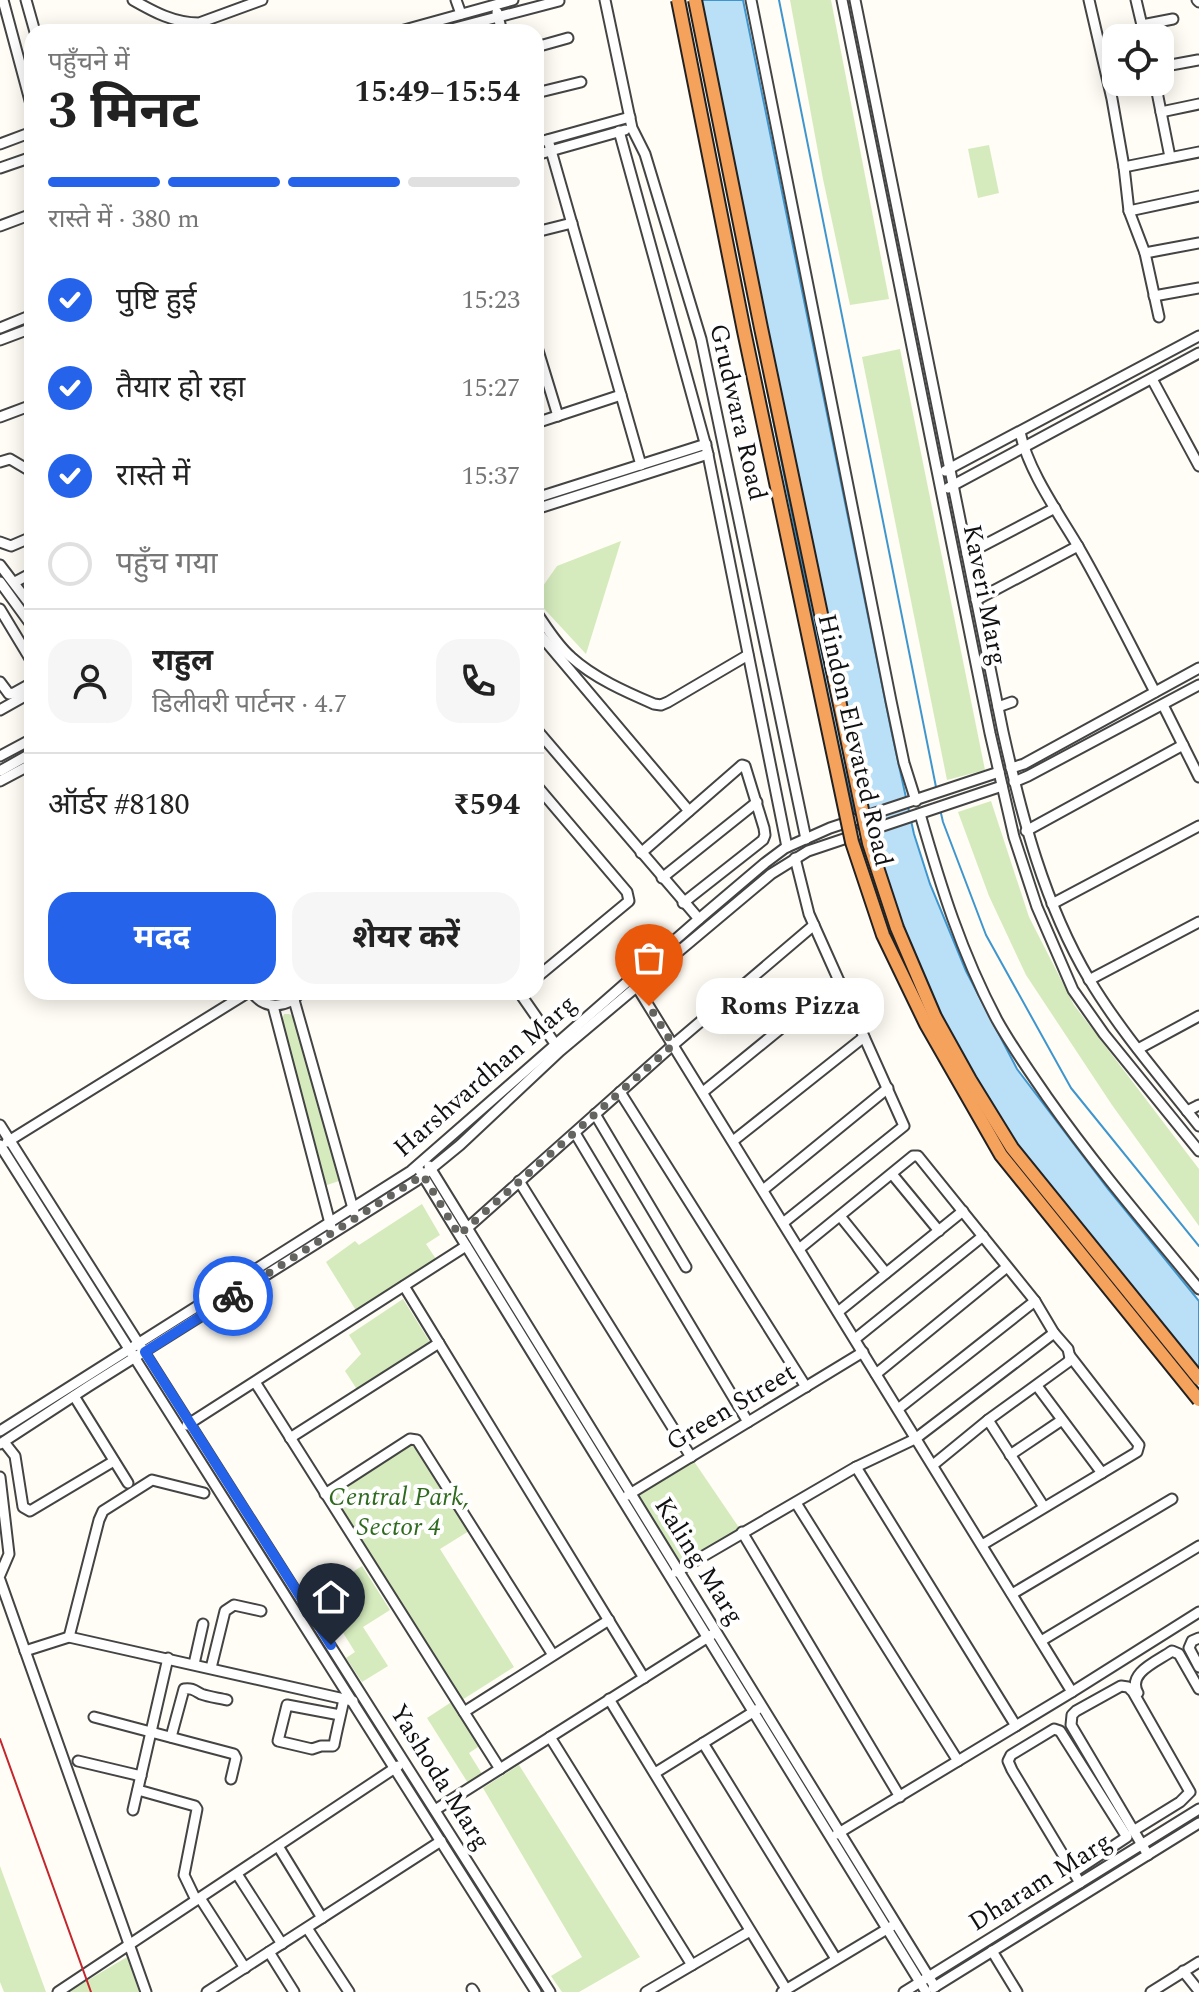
<!DOCTYPE html>
<html lang="hi">
<meta charset="utf-8">
<style>
body{margin:0;font-family:Spectral,"Noto Sans Devanagari",serif;background:#f6f6f6;color:#222;height:100vh;display:flex;flex-direction:column;font-size:30px;white-space:nowrap}
*{box-sizing:border-box;margin:0}
p{font-size:26px;color:#767676}
.icon{flex:none;width:44px;height:44px;fill:none;stroke:currentColor;stroke-width:2;stroke-linecap:round;stroke-linejoin:round}
.map{position:relative;flex:1;overflow:hidden}
.sheet{position:absolute;left:24px;top:24px;width:520px;height:976px;display:flex;flex-direction:column;background:#fff;border-radius:24px;box-shadow:0 4px 20px #0003}
.sheet>*{flex:none}
.fabs{position:absolute;left:1102px;top:24px;display:grid;gap:16px}
.fabs a{display:grid;place-items:center;width:72px;height:72px;border-radius:16px;background:#fff;box-shadow:0 4px 20px #0003;font-size:40px}
.pin{position:absolute;display:grid;place-items:center;width:68px;height:68px;color:#fff;margin:-82px -34px;border-radius:50% 50% 50% 0;rotate:-45deg;box-shadow:0 0 8px #0007}
.pin .icon{rotate:45deg}
.courier{position:absolute;display:grid;place-items:center;width:80px;height:80px;margin:-40px;border:6px solid #2563eb;border-radius:50%;background:#fff;color:#222;box-shadow:0 2px 10px #0007}
.bubble{position:absolute;height:56px;border-radius:24px;background:#fff;box-shadow:0 4px 20px #0003;font-size:26px;font-weight:700;line-height:56px;text-align:center}
.summary em{font-style:normal;font-weight:700}
.summary div{display:flex;flex-direction:column-reverse}
.summary{display:flex;align-items:center;justify-content:space-between;height:136px;padding:0 24px}
h1{font-size:52px;font-weight:700;line-height:60px}
.bar{display:grid;grid-template-columns:repeat(4,1fr);gap:12px 8px;align-content:center;height:96px;padding:0 24px}
.bar i{height:10px;border-radius:6px;background:#e0e0e0}
.bar .active{background:#2563eb}
.bar p{grid-column:span 4}
.line{display:flex;align-items:center;gap:20px;padding:0 24px;border-top:2px solid #e0e0e0}
.line div{flex:1}
.round{display:grid;place-items:center;flex:none;width:84px;height:84px;border-radius:24px;background:#f6f6f6}
ol{padding:0 24px;list-style:none}
li{display:flex;align-items:center;gap:24px;height:88px}
li p{margin-inline-start:auto}
li .icon{padding:8px;border-radius:50%;background:#2563eb;color:#fff;stroke-width:4}
li:last-child{color:#767676}
li i{width:44px;height:44px;border:4px solid #e0e0e0;border-radius:50%}
.primary-button{display:flex;gap:16px;margin-top:auto;padding:16px 24px}
.primary-button a{flex:1;height:92px;border-radius:24px;background:#2563eb;color:#fff;font-size:32px;font-weight:700;line-height:92px;text-align:center}
.primary-button a+a{background:#f6f6f6;color:#222}
.map>svg:first-child{display:block}
</style>
<div class="map">
<svg width="1199" height="1992" viewBox="0 0 1199 1992">
<rect width="100%" height="100%" fill="#fffdf5"/>
<g fill="#d5ebbd">
<polygon points="790,0 831,0 889,299 850,305 823,179"/>
<polygon points="989,145 999,193 978,198 968,149"/>
<polygon points="900,349 985,770 947,780 862,357"/>
<polygon points="621,541 586,654 536,600 536,596 557,566"/>
<polygon points="991,801 1029,917 1074,1005 1199,1169 1199,1226 1112,1105 1026,975 989,896 958,812"/>
<polygon points="284,1014 289,1014 293,1016 339,1181 324,1186 281,1023"/>
<polygon points="422,1204 440,1235 426,1244 436,1259 357,1312 326,1262 355,1241 359,1245"/>
<polygon points="403,1299 433,1347 360,1394 345,1371 361,1354 349,1335"/>
<polygon points="415,1442 469,1531 440,1549 514,1667 462,1700 331,1496"/>
<polygon points="691,1457 742,1532 678,1570 631,1493"/>
<polygon points="362,1566 390,1610 363,1627 388,1666 362,1682 346,1658 355,1652 337,1623 360,1608 342,1579"/>
<polygon points="453,1701 481,1745 469,1753 482,1774 468,1783 427,1718"/>
<polygon points="519,1765 640,1957 579,1992 562,1992 551,1976 582,1957 483,1788"/>
<polygon points="0,1866 46,1992 4,1992 0,1982"/>
<polygon points="127,1957 139,1992 68,1992"/>
</g>
<polygon fill="#b9e0f7" stroke="#3f96cf" stroke-width="2" points="690,0 743,0 892,734 914,834 930,884 966,971 1017,1069 1108,1189 1199,1301 1199,1383 1136,1306 1036,1189 937,1027 867,868 833,722"/>
<g fill="none" stroke-linecap="round" stroke-linejoin="round">
<g stroke="#3f96cf" stroke-width="2">
<polyline points="779,0 936,787"/>
<polyline points="940,809 943,822 986,935 1071,1088 1199,1246"/>
</g>
<g stroke="#444" stroke-width="13">
<g id="minor">
<polyline points="3,0 32,108"/>
<polyline points="26,0 35,32"/>
<path d="M133,0C154,12 174,23 199,23L262,0"/>
<polyline points="456,0 461,14"/>
<polyline points="605,0 632,128 645,154 701,339 806,839"/>
<polyline points="751,0 891,701 904,763 916,801"/>
<polyline points="842,0 990,733 1014,837 1037,907 1073,990 1104,1034 1199,1151"/>
<path d="M855,0L1003,732C1022,817 1044,903 1089,979C1120,1031 1162,1079 1199,1126"/>
<polyline points="1089,0 1112,99 1124,167 1129,211 1145,253 1159,317"/>
<polyline points="1136,0 1145,38"/>
<polyline points="1197,0 1199,2"/>
<polyline points="497,12 502,32"/>
<polyline points="1142,25 1173,19"/>
<polyline points="397,32 513,0"/>
<polyline points="440,32 559,1"/>
<polyline points="536,47 568,38"/>
<polyline points="1160,67 1198,60"/>
<polyline points="1155,82 1170,157"/>
<polyline points="536,93 581,82"/>
<polyline points="1161,112 1199,104"/>
<polyline points="619,131 707,450 787,847"/>
<polyline points="548,140 641,465"/>
<polyline points="536,143 630,117"/>
<polyline points="0,144 32,132"/>
<polyline points="536,155 625,130"/>
<polyline points="1124,167 1199,152"/>
<polyline points="0,168 32,157"/>
<polyline points="1129,211 1199,196"/>
<polyline points="0,226 32,214"/>
<polyline points="536,232 572,223"/>
<polyline points="1145,253 1199,243"/>
<polyline points="1154,296 1199,288"/>
<polyline points="0,328 32,315"/>
<polyline points="0,340 32,328"/>
<polyline points="536,344 558,416"/>
<polyline points="1152,379 1199,466"/>
<polyline points="0,417 32,405"/>
<polyline points="536,423 621,395"/>
<path d="M1020,432C1028,471 1059,514 1079,548C1106,595 1130,644 1155,692"/>
<polyline points="0,462 10,459 32,472"/>
<polyline points="945,471 1199,336"/>
<polyline points="948,488 1199,353"/>
<polyline points="536,498 706,444"/>
<polyline points="536,509 708,454"/>
<polyline points="0,542 11,546 32,537"/>
<polyline points="967,554 1055,508"/>
<polyline points="0,565 32,607"/>
<polyline points="0,582 32,626"/>
<polyline points="15,582 32,573"/>
<polyline points="976,600 1078,546"/>
<polyline points="0,609 32,662"/>
<path d="M536,612C547,628 557,645 571,657C594,678 626,692 654,704L661,705L668,702L748,655"/>
<polyline points="536,630 689,811"/>
<polyline points="0,682 9,694 14,693 32,683"/>
<polyline points="1163,705 1199,777"/>
<polyline points="998,707 1012,702"/>
<polyline points="0,710 32,692"/>
<polyline points="536,729 699,919"/>
<polyline points="0,756 32,739"/>
<polyline points="1011,768 1024,764 1199,668"/>
<polyline points="0,771 32,753"/>
<polyline points="0,781 32,764"/>
<polyline points="1014,782 1028,776 1199,685"/>
<polyline points="536,785 627,892 629,901 536,978"/>
<path d="M920,814C941,887 961,952 997,1020C1012,1047 1030,1072 1047,1097C1094,1164 1147,1226 1199,1289"/>
<polyline points="1026,831 1183,745"/>
<polyline points="641,853 742,765 745,766 764,828 765,835 763,840 683,903"/>
<polyline points="662,878 757,802"/>
<polyline points="1052,904 1199,826"/>
<polyline points="1089,980 1199,922"/>
<polyline points="637,987 1072,1692"/>
<path d="M252,992C265,1011 287,1008 301,992"/>
<polyline points="519,992 558,1048"/>
<polyline points="294,1000 354,1212"/>
<polyline points="273,1006 331,1227"/>
<polyline points="1138,1049 1199,1016"/>
<polyline points="620,1092 806,1387"/>
<polyline points="703,1092 839,981"/>
<polyline points="1187,1111 1199,1105"/>
<polyline points="595,1114 686,1267"/>
<polyline points="0,1125 550,1992"/>
<polyline points="575,1133 748,1422"/>
<polyline points="733,1141 864,1037"/>
<polyline points="7,1142 249,992"/>
<polyline points="0,1145 536,1992"/>
<polyline points="429,1166 935,1987"/>
<polyline points="420,1171 926,1992"/>
<polyline points="892,1174 939,1231"/>
<polyline points="519,1181 691,1457"/>
<polyline points="763,1190 888,1088"/>
<polyline points="840,1216 886,1273"/>
<polyline points="783,1223 904,1126 809,914 795,858"/>
<polyline points="464,1231 673,1045 814,925"/>
<polyline points="799,1249 913,1156 918,1156 1035,1301 1054,1333 1068,1349 1070,1358 1068,1362 988,1420 933,1465"/>
<polyline points="404,1286 644,1678"/>
<polyline points="838,1312 963,1211"/>
<polyline points="855,1339 983,1236"/>
<polyline points="876,1374 1007,1267"/>
<polyline points="255,1382 500,1769"/>
<polyline points="1037,1386 1102,1473"/>
<polyline points="74,1396 128,1483"/>
<polyline points="898,1409 1035,1301"/>
<polyline points="988,1420 1044,1507"/>
<polyline points="187,1425 466,1246"/>
<polyline points="0,1431 411,1171 699,919 765,863 785,848 830,828 999,772"/>
<polyline points="290,1438 439,1343"/>
<polyline points="4,1442 15,1456 23,1507 30,1511 114,1461"/>
<polyline points="0,1444 89,1386 416,1181 460,1145 560,1051 771,874 808,851 1002,786"/>
<polyline points="1010,1455 1062,1420"/>
<polyline points="856,1467 1016,1726"/>
<polyline points="0,1477 9,1554 0,1575"/>
<polyline points="325,1494 410,1439 417,1440 553,1655"/>
<polyline points="628,1495 863,1352"/>
<polyline points="796,1503 958,1761"/>
<polyline points="742,1532 900,1797"/>
<polyline points="982,1545 1137,1452 1139,1445 1070,1356"/>
<polyline points="676,1572 856,1467 915,1439 1054,1333"/>
<polyline points="0,1580 146,1992"/>
<polyline points="1012,1594 1172,1499"/>
<polyline points="69,1637 99,1520 103,1511 152,1480 204,1493"/>
<polyline points="1199,1638 1192,1641 1189,1648 1199,1667"/>
<polyline points="1041,1641 1199,1546"/>
<polyline points="25,1651 69,1637 353,1701"/>
<polyline points="194,1664 203,1624"/>
<polyline points="211,1668 225,1611 234,1605 261,1611"/>
<path d="M1138,1693C1126,1673 1158,1661 1172,1651L1179,1654L1199,1689"/>
<polyline points="609,1699 786,1989"/>
<polyline points="464,1712 609,1620"/>
<path d="M340,1715L287,1705L278,1741L312,1749L321,1746H333L334,1745C337,1729 341,1714 344,1699"/>
<polyline points="94,1717 234,1754 236,1758 231,1779"/>
<path d="M171,1737L184,1689C192,1688 194,1690 201,1694C209,1697 219,1698 227,1700"/>
<polyline points="550,1737 692,1965"/>
<polyline points="703,1743 836,1959"/>
<polyline points="78,1761 141,1776"/>
<polyline points="655,1773 758,1709"/>
<polyline points="138,1790 195,1806 197,1809 184,1875 196,1900"/>
<polyline points="133,1810 168,1658"/>
<polyline points="435,1810 713,1634"/>
<polyline points="1133,1831 1180,1802 1190,1792 1133,1692 1128,1687 1121,1686 1076,1711 1072,1715 1071,1725 1148,1855"/>
<polyline points="837,1834 1072,1692 1199,1612"/>
<polyline points="278,1846 322,1918"/>
<polyline points="1074,1872 1127,1837 1060,1731 1054,1729 1011,1755 1008,1761 1012,1770 1080,1883"/>
<polyline points="237,1874 282,1944"/>
<polyline points="200,1898 245,1968"/>
<polyline points="307,1928 349,1992"/>
<polyline points="992,1951 1017,1992"/>
<polyline points="269,1952 294,1992"/>
<polyline points="1183,1971 1199,1991"/>
<polyline points="933,1988 1199,1823"/>
<polyline points="472,1989 474,1992"/>
<polyline points="58,1992 398,1766"/>
<polyline points="207,1992 441,1841"/>
<polyline points="646,1992 750,1931"/>
<polyline points="782,1992 892,1926"/>
<polyline points="904,1992 1199,1809"/>
<polyline points="1151,1992 1199,1962"/>
</g>
</g>
<use href="#minor" stroke="#fff" stroke-width="9"/>
<polyline stroke="#c4262e" stroke-width="2" points="0,1739 91,1992"/>
<g stroke="#222" stroke-width="16" stroke-linecap="butt">
<g id="highway-bridge">
<polyline points="678,0 744,331 852,842 883,935 926,1024 1001,1155 1199,1400"/>
<polyline points="695,0 761,328 869,843 897,928 935,1017 970,1080 1012,1148 1199,1379"/>
</g>
</g>
<use href="#highway-bridge" stroke="#f5a25d" stroke-width="12"/>
</g>
<g fill="none" stroke-linecap="round" stroke-linejoin="round">
<polyline stroke="#646461" stroke-width="8" stroke-dasharray="0 14.4" points="233,1296 423,1175 459,1235 673,1045 649,1006"/>
<polyline stroke="#2563eb" stroke-width="10" points="233,1296 145,1352 331,1645"/>
</g>
<g text-anchor="middle" dominant-baseline="central" stroke-width="8" stroke-linejoin="round" paint-order="stroke">
<g font-size="26" fill="#111" stroke="#fff">
<text transform="translate(738 412) rotate(77)">Grudwara Road</text>
<text transform="translate(985 595) rotate(79)">Kaveri Marg</text>
<text transform="translate(855 740) rotate(77)">Hindon Elevated Road</text>
<text transform="translate(485 1076) rotate(-41)">Harshvardhan Marg</text>
<text transform="translate(731 1407) rotate(-31)">Green Street</text>
<text transform="translate(699 1561) rotate(58)">Kaling Marg</text>
<text transform="translate(440 1777) rotate(58)">Yashoda Marg</text>
<text transform="translate(1040 1882) rotate(-32)">Dharam Marg</text>
</g>
<g font-size="26" font-style="italic" fill="#2f6b1f" stroke="#fff">
<text x="399" y="1497">Central Park,<tspan x="399" dy="30">Sector 4</tspan></text>
</g>
</g>
</svg>
<div class="fabs">
<a><svg class="icon" aria-label="locate" viewBox="0 0 24 24"><circle cx="12" cy="12" r="6"/><path d="M12 2v4M12 18v4M2 12h4M18 12h4"/></svg></a>
</div>
<div class="pin" style="left:649px;top:1006px;background:#ea580c"><svg class="icon" aria-label="bag" viewBox="0 0 24 24"><path d="M5 8h14l-1 12H6zM9 8a3 3 0 0 1 6 0"/></svg></div>
<div class="pin" style="left:331px;top:1645px;background:#1f2937"><svg class="icon" aria-label="home" viewBox="0 0 24 24"><path d="M3 11l9-7 9 7M6 9v11h12V9"/></svg></div>
<div class="courier" style="left:233px;top:1296px"><svg class="icon" aria-label="bike" viewBox="0 0 24 24"><circle cx="6" cy="16" r="4"/><circle cx="18" cy="16" r="4"/><path d="M6 16l4-8h5l3 8M10 8l3 8H6M13 5h3"/></svg></div>
<div class="bubble" style="left:696px;top:978px;width:188px">Roms Pizza</div>
<section class="sheet">
<div class="summary"><div><h1>3 मिनट</h1><p>पहुँचने में</p></div><em>15:49–15:54</em></div>
<div class="bar"><i class="active"></i><i class="active"></i><i class="active"></i><i></i><p>रास्ते में · 380 m</p></div>
<ol>
<li><svg class="icon" aria-label="check" viewBox="0 0 24 24"><path d="M5 12l5 5 9-10"/></svg>पुष्टि हुई<p>15:23</p></li>
<li><svg class="icon" aria-label="check" viewBox="0 0 24 24"><path d="M5 12l5 5 9-10"/></svg>तैयार हो रहा<p>15:27</p></li>
<li><svg class="icon" aria-label="check" viewBox="0 0 24 24"><path d="M5 12l5 5 9-10"/></svg>रास्ते में<p>15:37</p></li>
<li><i></i>पहुँच गया</li>
</ol>
<div class="line" style="height:144px"><a class="round"><svg class="icon" aria-label="person" viewBox="0 0 24 24"><circle cx="12" cy="8" r="4"/><path d="M4 21q1-7 8-7t8 7"/></svg></a><div><b>राहुल</b><p>डिलीवरी पार्टनर · 4.7</p></div><a class="round"><svg class="icon" aria-label="phone" viewBox="0 0 24 24"><path d="M5 4h4l2 5-3 2q2 4 5 5l2-3 5 2v4C11 20 4 13 5 4z"/></svg></a></div>
<div class="line" style="height:104px"><div>ऑर्डर #8180</div><b>₹594</b></div>
<div class="primary-button"><a>मदद</a><a>शेयर करें</a></div>
</section>
</div>
